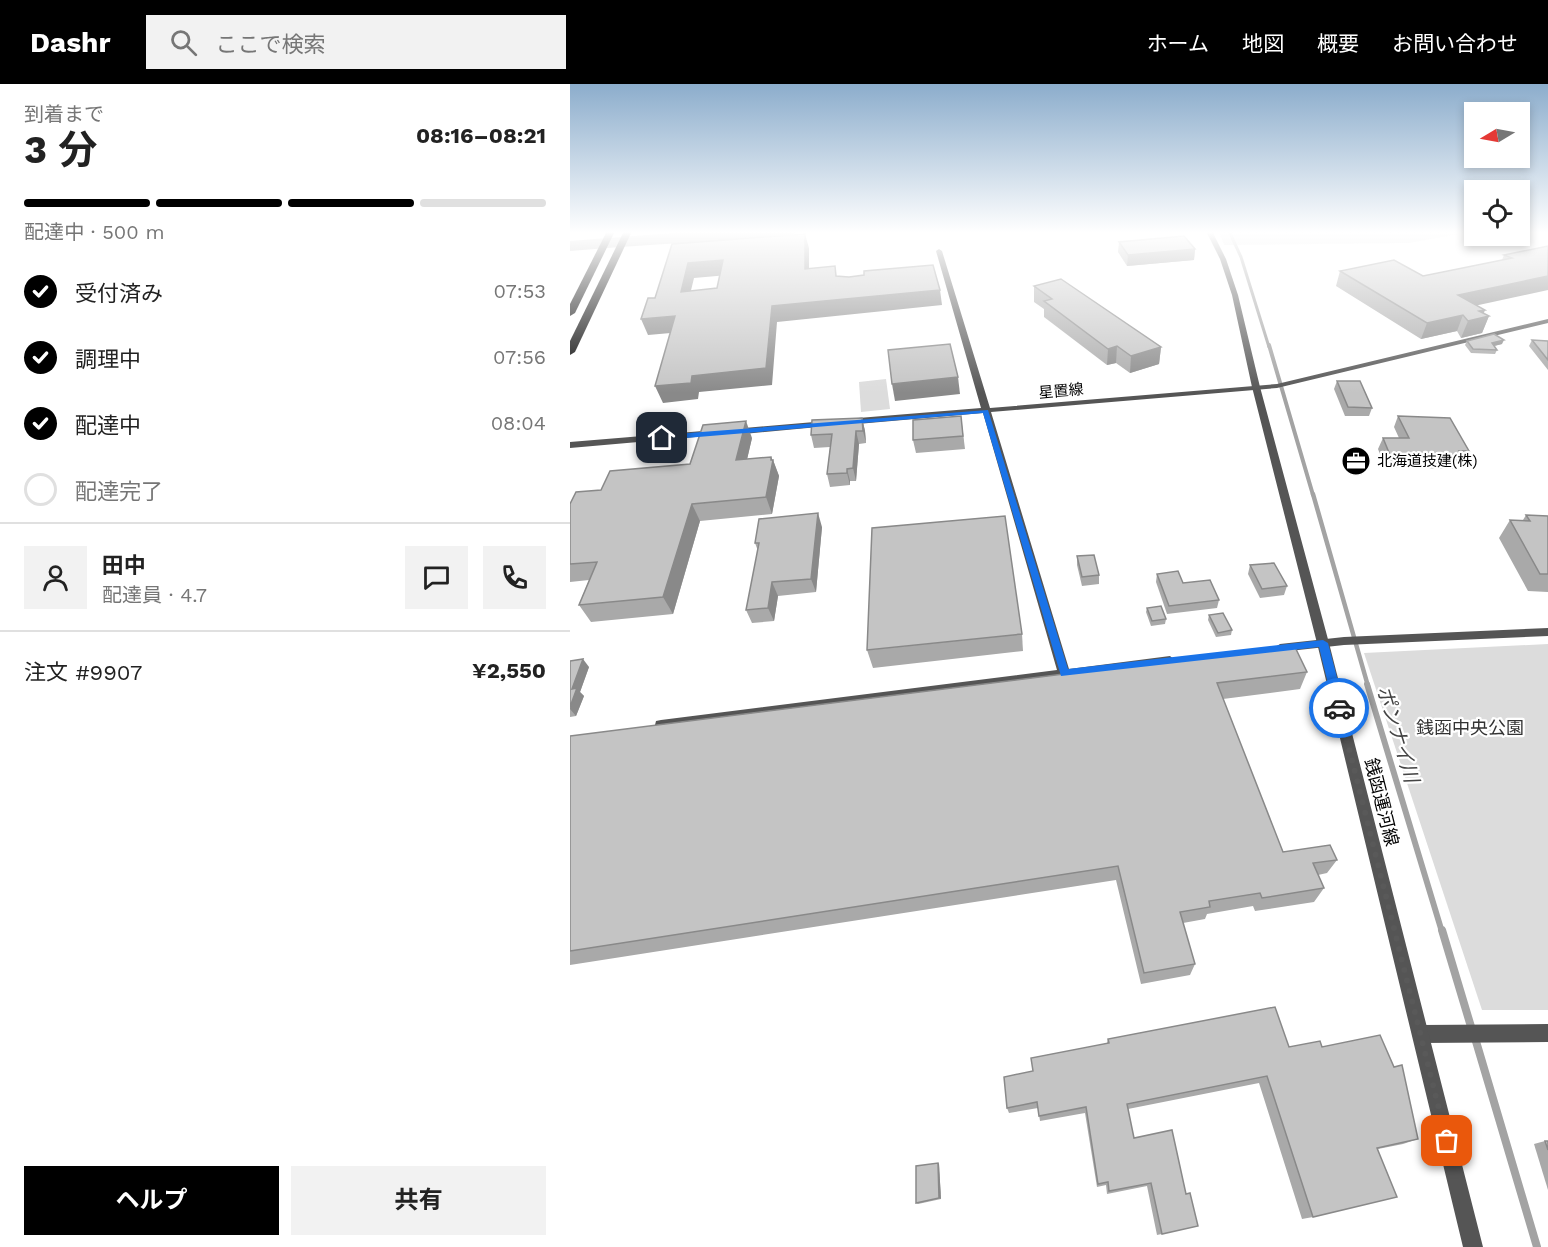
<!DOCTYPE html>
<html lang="ja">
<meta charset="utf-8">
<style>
body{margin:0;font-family:"Work Sans","Noto Sans JP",sans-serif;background:#f2f2f2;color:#222;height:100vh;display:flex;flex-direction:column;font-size:22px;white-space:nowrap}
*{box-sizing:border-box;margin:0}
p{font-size:20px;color:#767676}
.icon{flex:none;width:33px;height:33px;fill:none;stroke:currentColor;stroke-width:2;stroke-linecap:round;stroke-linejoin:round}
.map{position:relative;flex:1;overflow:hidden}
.drawer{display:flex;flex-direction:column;background:#fff;width:570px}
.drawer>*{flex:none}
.needle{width:39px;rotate:260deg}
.buttons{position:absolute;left:894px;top:18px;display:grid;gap:12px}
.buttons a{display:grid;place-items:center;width:66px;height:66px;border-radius:0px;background:#fff;box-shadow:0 3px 9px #0003;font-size:30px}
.pin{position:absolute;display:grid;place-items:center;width:51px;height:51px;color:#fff;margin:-26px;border-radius:12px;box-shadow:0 3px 9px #0006}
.courier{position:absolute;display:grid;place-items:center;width:60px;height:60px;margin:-30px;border:4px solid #1a73e8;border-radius:50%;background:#fff;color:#222;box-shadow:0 2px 8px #0007}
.overview em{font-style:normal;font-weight:700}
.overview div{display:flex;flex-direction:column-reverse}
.overview{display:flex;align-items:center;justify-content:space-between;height:102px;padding:0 24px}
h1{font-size:39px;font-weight:700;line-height:45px}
.bar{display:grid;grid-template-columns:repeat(4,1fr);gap:9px 6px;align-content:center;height:72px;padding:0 24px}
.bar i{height:8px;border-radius:4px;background:#e0e0e0}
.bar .on{background:#000}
.bar p{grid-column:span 4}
.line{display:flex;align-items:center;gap:15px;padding:0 24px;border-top:2px solid #e0e0e0}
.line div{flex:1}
.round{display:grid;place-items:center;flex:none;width:63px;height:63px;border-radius:0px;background:#f2f2f2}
ol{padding:0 24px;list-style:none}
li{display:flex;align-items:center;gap:18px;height:66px}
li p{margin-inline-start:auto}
li .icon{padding:6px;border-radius:50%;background:#000;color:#fff;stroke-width:4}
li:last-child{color:#767676}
li i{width:33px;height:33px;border:3px solid #e0e0e0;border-radius:50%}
.primary-button{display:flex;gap:12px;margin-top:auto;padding:12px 24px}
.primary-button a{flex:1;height:69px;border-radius:0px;background:#000;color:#fff;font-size:24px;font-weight:700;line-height:69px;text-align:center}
.primary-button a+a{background:#f2f2f2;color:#222}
header{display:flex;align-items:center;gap:36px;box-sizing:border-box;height:84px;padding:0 30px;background:#000;color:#fff}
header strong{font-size:28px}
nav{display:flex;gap:33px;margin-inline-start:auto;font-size:21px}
.search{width:420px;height:54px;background:#f2f2f2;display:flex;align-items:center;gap:15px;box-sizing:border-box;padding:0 21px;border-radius:0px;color:#767676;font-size:22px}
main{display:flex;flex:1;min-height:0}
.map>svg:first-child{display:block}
</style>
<header>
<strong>Dashr</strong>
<div class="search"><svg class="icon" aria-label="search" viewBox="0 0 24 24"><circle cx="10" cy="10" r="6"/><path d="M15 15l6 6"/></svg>ここで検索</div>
<nav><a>ホーム</a><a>地図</a><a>概要</a><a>お問い合わせ</a></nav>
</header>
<main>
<section class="drawer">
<div class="overview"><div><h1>3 分</h1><p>到着まで</p></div><em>08:16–08:21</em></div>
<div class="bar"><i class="on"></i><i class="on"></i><i class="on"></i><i></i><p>配達中 · 500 m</p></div>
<ol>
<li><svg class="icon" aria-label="check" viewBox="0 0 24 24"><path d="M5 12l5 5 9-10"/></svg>受付済み<p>07:53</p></li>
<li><svg class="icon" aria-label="check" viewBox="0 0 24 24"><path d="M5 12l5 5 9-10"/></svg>調理中<p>07:56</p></li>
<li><svg class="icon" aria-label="check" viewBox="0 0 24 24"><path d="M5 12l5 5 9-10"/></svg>配達中<p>08:04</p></li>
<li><i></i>配達完了</li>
</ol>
<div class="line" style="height:108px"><a class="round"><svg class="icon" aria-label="person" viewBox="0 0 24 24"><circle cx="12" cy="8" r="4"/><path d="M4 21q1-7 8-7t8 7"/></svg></a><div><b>田中</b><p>配達員 · 4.7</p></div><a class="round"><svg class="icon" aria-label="chat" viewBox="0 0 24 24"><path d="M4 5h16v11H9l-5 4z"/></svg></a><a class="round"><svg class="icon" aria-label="phone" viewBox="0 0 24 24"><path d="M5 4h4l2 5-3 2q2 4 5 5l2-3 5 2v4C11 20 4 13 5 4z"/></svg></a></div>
<div class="line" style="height:78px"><div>注文 #9907</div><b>¥2,550</b></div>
<div class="primary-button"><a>ヘルプ</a><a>共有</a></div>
</section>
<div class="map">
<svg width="978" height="1163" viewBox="0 0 978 1163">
<rect width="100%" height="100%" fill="#fff"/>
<g fill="#dcdcdc">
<polygon points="649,147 904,147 839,159 654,161"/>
<polygon points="316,295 320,325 291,328 289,298"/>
<polygon points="978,560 978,926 912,926 794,569"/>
</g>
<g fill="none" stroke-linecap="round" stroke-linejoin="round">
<polyline stroke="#a3a3a3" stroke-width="3" points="659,147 671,173 699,263"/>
<polyline stroke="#a3a3a3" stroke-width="4" points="699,261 743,411"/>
<polyline stroke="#a3a3a3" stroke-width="4.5" points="743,410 798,602"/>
<polyline stroke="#a3a3a3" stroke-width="6" points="797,600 872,848"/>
<g stroke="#a3a3a3" stroke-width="8">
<polyline points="872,846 902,946"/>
<polyline points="905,954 967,1163"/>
</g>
<path fill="#a3a3a3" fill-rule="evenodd" d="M186,147H228C220,156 187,156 174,156C116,158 58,162 0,167V157L115,148Z"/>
<g fill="#555" fill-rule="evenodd">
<polygon points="369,165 372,167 420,324 707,300 978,235 978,239 707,304 421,328 499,585 600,572 606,577 604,580 91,646 86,645 85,641 86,637 91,636 487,586 413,329 276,341 272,338 276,335 411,324 366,167"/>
<polygon points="256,337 259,338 259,342 163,351 159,348 163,345"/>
<polygon points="145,346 149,349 148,351 0,364 0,358"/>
<polygon points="978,544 978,552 774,561 710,568 704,564 710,560 774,553"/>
<polygon points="978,940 978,958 851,959 845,956 842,950 845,944 851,941"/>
</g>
<polygon fill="#555" fill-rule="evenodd" points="636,147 642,147 656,175 668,211 690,303 759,559 913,1163 893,1163 747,559 682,303 662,211 650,175"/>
<g fill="#000" fill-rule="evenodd">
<polygon points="37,147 45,147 5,229 0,232 0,220"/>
<polygon points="54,147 62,147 5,268 0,271 0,257"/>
</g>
</g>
<g fill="#a9a9a9">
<polygon points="549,158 625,165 624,176 557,182 548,168"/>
<polygon points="978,162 907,221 914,229 919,232 912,249 891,254 887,247 851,255 766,202 770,187 853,192 932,176 934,171"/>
<polygon points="464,202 591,263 589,280 560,289 546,279 537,281 474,233 474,225 464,218"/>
<polygon points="962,256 978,257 978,286 959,262"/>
<polygon points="897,257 932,260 924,262 927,266 925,270 901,269 895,261"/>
<polygon points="767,297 802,324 799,332 775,332 764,305"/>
<polygon points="391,332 395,365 346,369 343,356"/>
<polygon points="828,332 899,367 893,378 890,378 886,385 815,383 808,365 813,354 829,354 824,343"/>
<polygon points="292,334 295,347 296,359 289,360 286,397 280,397 280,401 260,403 257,390 260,363 244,364 241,351"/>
<polygon points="182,354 177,375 201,373 202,376 203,376 209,392 202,430 130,437 103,530 21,538 9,521 19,496 0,498 0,420 31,406 120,380"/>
<polygon points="956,431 978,432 978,508 958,507 929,454 940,436 953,436"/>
<polygon points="252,443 246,508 208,512 204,537 182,539 176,526 188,467 185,459"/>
<polygon points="507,472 529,491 529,500 512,502 507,481"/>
<polygon points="680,481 717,502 714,511 690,514 678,490"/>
<polygon points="587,490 613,499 649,516 647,524 597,530 586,498"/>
<polygon points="577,524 596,535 595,540 581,542 576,528"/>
<polygon points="639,531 662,546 661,551 646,553 638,536"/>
<polygon points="452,550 453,567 303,584 297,566"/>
<polygon points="0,577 19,583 10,608 14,612 6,632 0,633"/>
<polygon points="737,588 730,605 653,615 713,768 767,776 757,789 748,791 754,804 744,818 685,827 683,822 637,830 635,835 613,839 625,880 620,891 571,900 546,796 0,881 0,652"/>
<polygon points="538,955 719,963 752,963 848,1055 833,1060 808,1065 743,1133 732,1135 689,999 558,1025 564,1054 616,1110 628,1142 587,1151 577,1102 537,1110 536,1101 527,1103 515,1029 470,1037 468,1024 439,1029 437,1024 463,987 537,959"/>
<polygon points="975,1057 978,1057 978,1106 964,1060"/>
<polygon points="368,1079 369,1080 371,1115 348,1120 346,1119"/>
</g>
<g fill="#898989">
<polygon points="235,150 239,164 239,200 235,185"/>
<polygon points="625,165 624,176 557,182 558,171"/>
<polygon points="153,176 158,191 124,194 117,223 111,208 118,179"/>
<polygon points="978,192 978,206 881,227 888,211"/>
<polygon points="370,206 372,221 207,238 202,301 129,308 128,315 93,319 85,302 122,292 202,222"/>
<polygon points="915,226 912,234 919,232 912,249 891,254 898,237 909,227"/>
<polygon points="893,231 887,247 851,255 857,239"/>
<polygon points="105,232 112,248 78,251 71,235"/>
<polygon points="934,256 932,260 920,263 922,259"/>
<polygon points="547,262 546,279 537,281 538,265"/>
<polygon points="591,263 589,280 560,289 561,272"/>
<polygon points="388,293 390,310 325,317 322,300"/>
<polygon points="292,334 295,347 296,359 293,347"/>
<polygon points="176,337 182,354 173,393 166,376"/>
<polygon points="286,347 289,360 286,397 283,384"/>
<polygon points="201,373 203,377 203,376 209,392 202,430 196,413"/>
<polygon points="277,385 280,397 280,401 277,389"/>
<polygon points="122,420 130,437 103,530 93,513"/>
<polygon points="248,429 252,443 246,508 241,495"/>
<polygon points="202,498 208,512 204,537 198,524"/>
<polygon points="13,575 19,583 10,608 14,612 6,632 0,625 2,605"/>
<polygon points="368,1079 369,1080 371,1115 369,1114"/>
</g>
<g fill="#c4c4c4" stroke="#898989" stroke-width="1.5" fill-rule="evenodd">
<path d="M235,150V185L265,182L266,192L279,193L294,191V187L363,181L370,206L202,222L196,284L122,292L121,299L85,302L105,232L71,235L78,214H85L102,160ZM153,176L147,204L111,208L118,179Z"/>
<polygon points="614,152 625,165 558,171 549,158"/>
<polygon points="978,162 978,192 888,211 915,226 909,227 919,232 898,237 893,231 857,239 770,187 824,176 853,192 942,174 934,171"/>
<polygon points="491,195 591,263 561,272 547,262 538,265 474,217 482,215 464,202"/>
<polygon points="924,250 934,256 922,259 927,266 903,265 897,257"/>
<polygon points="962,256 978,257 978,276"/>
<polygon points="380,260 388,293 322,300 318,266"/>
<polygon points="767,297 790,297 802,324 778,323"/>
<polygon points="391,332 393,352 343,356 343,336"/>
<polygon points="828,332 880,334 899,367 889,367 892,373 820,371 813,354 839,354"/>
<polygon points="292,334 293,347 286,347 283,384 277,385 277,389 257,390 262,350 241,351 242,336"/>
<polygon points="176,337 166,376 201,373 201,376 203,376 196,413 122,420 93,513 9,521 27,478 0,480 0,420 6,408 31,406 40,387 120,380 133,341"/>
<polygon points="248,429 241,495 202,498 198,524 176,526 189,459 185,459 189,435"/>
<polygon points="956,431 978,432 978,490 970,490 940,436 960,437"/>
<polygon points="435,432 452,550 297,566 302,444"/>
<polygon points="524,471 529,491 512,493 507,472"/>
<polygon points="704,479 717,502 692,505 680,481"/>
<polygon points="608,487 613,499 640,496 649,516 599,522 587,490"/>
<polygon points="591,522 596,535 582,537 577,524"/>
<polygon points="653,529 662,546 648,549 639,531"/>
<polygon points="724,561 737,588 647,599 713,768 760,761 767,776 743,779 754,804 692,814 690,809 639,817 640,823 610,828 625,880 574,889 548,782 0,867 0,652"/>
<polygon points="13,575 2,605 7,604 0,623 0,577"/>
<polygon points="705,923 719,963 750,957 752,963 810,951 824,983 832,981 848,1055 807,1064 827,1113 743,1133 697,992 557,1020 564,1054 602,1046 616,1110 620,1109 628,1142 592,1150 581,1099 539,1107 538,1098 528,1100 516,1023 469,1032 467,1018 437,1024 434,993 463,987 461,974 539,959 538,955"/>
<polygon points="975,1057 978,1057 978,1066"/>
<polygon points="368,1079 369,1114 346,1119 346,1082"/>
</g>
<linearGradient id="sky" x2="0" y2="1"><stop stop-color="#8cadcc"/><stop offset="0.48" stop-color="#fff"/><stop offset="1" stop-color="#fff" stop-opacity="0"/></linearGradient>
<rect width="978" height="309" fill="url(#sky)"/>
<polygon fill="#1a73e8" points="418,326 498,585 753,556 758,559 775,624 773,627 769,628 764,624 749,563 491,592 413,329 92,356 89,354 92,351"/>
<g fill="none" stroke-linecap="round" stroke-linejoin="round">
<polyline stroke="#595959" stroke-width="6" stroke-dasharray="0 10.8" points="769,624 877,1057"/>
</g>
<defs>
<g id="office-disc" transform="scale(1.5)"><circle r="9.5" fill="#000" stroke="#fff"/><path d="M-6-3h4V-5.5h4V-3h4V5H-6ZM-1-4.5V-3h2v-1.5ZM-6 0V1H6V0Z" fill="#fff"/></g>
</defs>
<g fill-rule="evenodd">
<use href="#office-disc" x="786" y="377"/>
</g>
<g text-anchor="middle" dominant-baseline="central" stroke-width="4.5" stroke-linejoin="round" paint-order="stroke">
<g font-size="15" fill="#000" stroke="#fff">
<text transform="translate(491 307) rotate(-5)">星置線</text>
</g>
<g font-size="15" fill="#000" stroke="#fff" text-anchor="start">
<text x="807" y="377">北海道技建(株)</text>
</g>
<g font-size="18" fill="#333" stroke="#fff">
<text x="900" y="643">銭函中央公園</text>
</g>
<g font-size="18" fill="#000" stroke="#fff">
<text transform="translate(812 718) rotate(76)">銭函運河線</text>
</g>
<g font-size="20" font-style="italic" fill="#444" stroke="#fff">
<text transform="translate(828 650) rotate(73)">ポンナイ川</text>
</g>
</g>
</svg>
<div class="buttons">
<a><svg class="needle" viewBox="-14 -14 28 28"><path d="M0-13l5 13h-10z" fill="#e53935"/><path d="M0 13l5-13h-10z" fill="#767676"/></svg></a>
<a><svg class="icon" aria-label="locate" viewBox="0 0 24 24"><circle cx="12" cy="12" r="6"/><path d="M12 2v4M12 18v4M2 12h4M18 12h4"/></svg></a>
</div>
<div class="pin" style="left:877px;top:1057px;background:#ea580c"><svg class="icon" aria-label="bag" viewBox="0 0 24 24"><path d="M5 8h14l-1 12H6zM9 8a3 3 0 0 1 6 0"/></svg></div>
<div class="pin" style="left:92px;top:354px;background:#1f2937"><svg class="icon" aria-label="home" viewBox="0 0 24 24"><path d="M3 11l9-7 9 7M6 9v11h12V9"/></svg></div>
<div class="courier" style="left:769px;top:624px"><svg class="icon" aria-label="car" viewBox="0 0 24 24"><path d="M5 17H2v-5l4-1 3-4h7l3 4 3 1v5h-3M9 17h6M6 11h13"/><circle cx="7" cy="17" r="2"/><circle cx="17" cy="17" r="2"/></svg></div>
</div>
</main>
